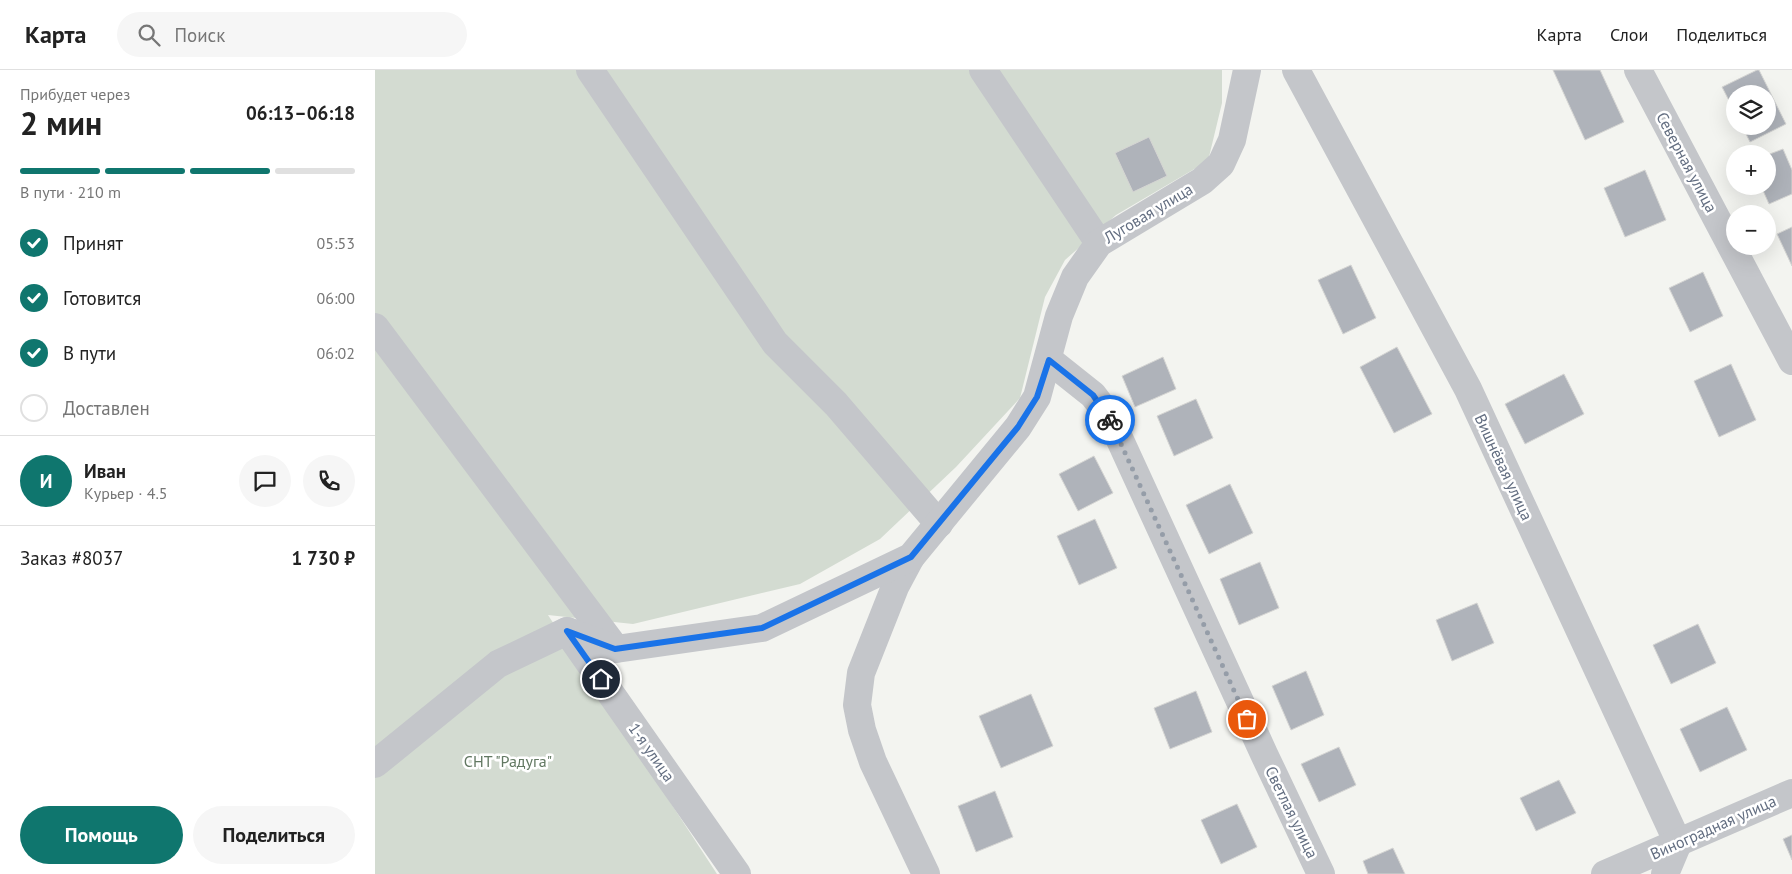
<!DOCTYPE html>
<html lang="ru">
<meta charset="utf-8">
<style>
body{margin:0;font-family:"PT Sans",sans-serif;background:#f6f6f6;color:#222;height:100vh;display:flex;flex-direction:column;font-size:19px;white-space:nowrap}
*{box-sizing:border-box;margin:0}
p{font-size:16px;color:#767676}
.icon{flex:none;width:28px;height:28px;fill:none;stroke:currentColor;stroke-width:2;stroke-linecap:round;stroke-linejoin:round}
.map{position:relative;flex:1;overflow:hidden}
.details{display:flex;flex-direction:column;background:#fff;width:375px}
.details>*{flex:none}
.controls{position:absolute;left:1351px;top:15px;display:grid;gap:10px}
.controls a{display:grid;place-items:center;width:50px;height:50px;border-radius:50%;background:#fff;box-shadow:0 5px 20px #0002;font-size:25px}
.pin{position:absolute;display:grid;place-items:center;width:42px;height:42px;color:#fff;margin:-21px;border:2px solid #fff;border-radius:50%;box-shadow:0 1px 5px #0007}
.courier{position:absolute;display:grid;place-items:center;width:50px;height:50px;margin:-25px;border:4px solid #1a73e8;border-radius:50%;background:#fff;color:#222;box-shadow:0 1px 6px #0007}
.overview em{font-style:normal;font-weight:800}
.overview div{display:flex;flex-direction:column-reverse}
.overview{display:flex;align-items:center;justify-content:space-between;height:85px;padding:0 20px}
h1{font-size:32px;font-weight:800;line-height:38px}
.bar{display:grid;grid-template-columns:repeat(4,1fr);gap:8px 5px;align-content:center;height:60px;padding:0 20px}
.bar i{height:6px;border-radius:4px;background:#e0e0e0}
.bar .active{background:#0f766e}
.bar p{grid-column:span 4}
.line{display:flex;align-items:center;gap:12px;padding:0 20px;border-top:1px solid #e0e0e0}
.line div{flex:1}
.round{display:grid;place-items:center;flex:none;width:52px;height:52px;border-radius:26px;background:#f6f6f6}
ol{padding:0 20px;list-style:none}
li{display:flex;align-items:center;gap:15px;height:55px}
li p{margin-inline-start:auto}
li .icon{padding:5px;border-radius:50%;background:#0f766e;color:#fff;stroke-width:4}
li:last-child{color:#767676}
li i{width:28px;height:28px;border:2px solid #e0e0e0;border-radius:50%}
.action{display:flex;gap:10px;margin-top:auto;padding:10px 20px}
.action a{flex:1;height:58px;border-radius:30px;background:#0f766e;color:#fff;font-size:20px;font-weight:800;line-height:58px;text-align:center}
.action a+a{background:#f6f6f6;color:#222}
header{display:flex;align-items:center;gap:30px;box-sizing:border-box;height:70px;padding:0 25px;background:#fff;border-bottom:1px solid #e0e0e0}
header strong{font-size:24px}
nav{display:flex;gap:28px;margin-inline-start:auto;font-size:18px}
.search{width:350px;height:45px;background:#f6f6f6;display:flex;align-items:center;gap:12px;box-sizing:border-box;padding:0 18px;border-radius:28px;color:#767676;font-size:19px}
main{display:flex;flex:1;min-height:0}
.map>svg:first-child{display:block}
</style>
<header>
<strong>Карта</strong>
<div class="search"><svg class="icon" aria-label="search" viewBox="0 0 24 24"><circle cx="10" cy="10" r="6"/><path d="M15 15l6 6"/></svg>Поиск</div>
<nav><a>Карта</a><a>Слои</a><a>Поделиться</a></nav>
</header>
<main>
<section class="details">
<div class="overview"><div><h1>2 мин</h1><p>Прибудет через</p></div><em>06:13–06:18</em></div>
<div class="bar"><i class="active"></i><i class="active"></i><i class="active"></i><i></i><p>В пути · 210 m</p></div>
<ol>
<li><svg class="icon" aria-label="check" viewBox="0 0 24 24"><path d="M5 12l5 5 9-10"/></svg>Принят<p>05:53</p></li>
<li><svg class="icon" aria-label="check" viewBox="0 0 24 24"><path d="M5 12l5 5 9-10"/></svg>Готовится<p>06:00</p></li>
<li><svg class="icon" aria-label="check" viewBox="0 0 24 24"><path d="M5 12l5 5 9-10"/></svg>В пути<p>06:02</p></li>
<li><i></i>Доставлен</li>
</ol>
<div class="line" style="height:90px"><b class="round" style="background:#0f766e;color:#fff">И</b><div><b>Иван</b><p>Курьер · 4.5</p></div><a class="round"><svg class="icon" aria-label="chat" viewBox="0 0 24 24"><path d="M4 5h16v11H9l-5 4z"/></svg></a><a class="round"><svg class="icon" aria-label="phone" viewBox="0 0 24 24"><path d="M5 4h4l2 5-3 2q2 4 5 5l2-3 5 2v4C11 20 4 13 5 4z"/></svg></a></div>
<div class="line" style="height:65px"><div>Заказ #8037</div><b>1 730 ₽</b></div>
<div class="action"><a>Помощь</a><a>Поделиться</a></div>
</section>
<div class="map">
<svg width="1417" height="804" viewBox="0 0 1417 804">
<rect width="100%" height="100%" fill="#f3f4f0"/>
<polygon fill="#d3dbd1" points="0,0 847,0 847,33 833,91 741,145 690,190 670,227 645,328 581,397 505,469 425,514 258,554 173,545 342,804 0,804"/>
<g fill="#afb3ba" stroke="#d5d5d3">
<polygon points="1178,0 1225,0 1249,52 1210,70"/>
<polygon points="1382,0 1384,0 1411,54 1375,72 1367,56 1392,56 1392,24 1360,24 1360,42 1347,17"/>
<polygon points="774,67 792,106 758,122 740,83"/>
<polygon points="1408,79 1417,100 1417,124 1394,134 1386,116 1392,116 1392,85"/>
<polygon points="1270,100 1291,150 1250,167 1229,118"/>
<polygon points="1417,157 1417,196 1402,164"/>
<polygon points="976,195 1001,248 968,264 943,210"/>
<polygon points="1328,202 1348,246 1315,262 1294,218"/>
<polygon points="1022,277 1057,344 1019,363 985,297"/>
<polygon points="788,287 801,319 760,337 747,306"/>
<polygon points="1356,294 1381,350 1344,367 1319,311"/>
<polygon points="1189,304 1209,344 1150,374 1130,334"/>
<polygon points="821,329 838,368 799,386 782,346"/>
<polygon points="719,386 738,423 703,441 684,404"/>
<polygon points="855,414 878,463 834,484 811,435"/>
<polygon points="720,449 742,498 704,515 682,466"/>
<polygon points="885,492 904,538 864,555 845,509"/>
<polygon points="1102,533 1119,573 1077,591 1061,550"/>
<polygon points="1323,554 1341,593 1296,614 1278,575"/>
<polygon points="931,601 949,645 916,660 897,616"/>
<polygon points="821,621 837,662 795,679 779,638"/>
<polygon points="656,624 678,676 626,698 604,646"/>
<polygon points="1352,637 1372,680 1325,702 1305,659"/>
<polygon points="964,677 981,715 944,732 926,694"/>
<polygon points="1184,710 1201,743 1161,761 1145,728"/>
<polygon points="620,721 638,767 601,782 583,736"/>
<polygon points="862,734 882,777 846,794 826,750"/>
<polygon points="1417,765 1417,790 1408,769"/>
<polygon points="1018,778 1030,804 993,804 988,791"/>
</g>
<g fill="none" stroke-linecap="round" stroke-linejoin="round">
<g stroke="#c4c6ca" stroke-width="28">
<polyline points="215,0 400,273 461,334 564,454"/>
<polyline points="608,0 724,173"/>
<polyline points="921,0 1093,319 1303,773 1290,804"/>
<polyline points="1263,0 1417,291"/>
<polyline points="0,257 241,579"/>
<polyline points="674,290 718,325 734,346 889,684 946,804"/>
<polyline points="536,487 520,517 486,603 482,635 487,660 498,692 551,804"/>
<polyline points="192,561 362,804"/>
<polyline points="0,694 123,594 192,561 241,579 387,558 536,487 643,357 662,327 684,246 700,207 724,173 827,111 846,94 857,70 872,0"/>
<polyline points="1230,804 1417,723"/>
</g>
</g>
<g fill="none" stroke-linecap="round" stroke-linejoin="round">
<polyline stroke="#959da8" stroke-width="5" stroke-dasharray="0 9" points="735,350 872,649"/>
<polyline stroke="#1a73e8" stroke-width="6" points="226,609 192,561 240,579 387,558 536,487 643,357 662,327 674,290 718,325 735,350"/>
</g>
<g text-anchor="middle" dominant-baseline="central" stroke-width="5" stroke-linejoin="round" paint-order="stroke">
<g font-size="16" fill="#636e81" stroke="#fff">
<text transform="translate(1312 92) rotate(62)">Северная улица</text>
<text transform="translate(773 143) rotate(-31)">Луговая улица</text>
<text transform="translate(1129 397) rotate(65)">Вишнёвая улица</text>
<text transform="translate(277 682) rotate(55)">1-я улица</text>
<text transform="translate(917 742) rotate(64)">Светлая улица</text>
<text transform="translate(1338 757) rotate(-24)">Виноградная улица</text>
</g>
<g font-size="16" fill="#627862" stroke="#fff">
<text x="133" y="691">СНТ "Радуга"</text>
</g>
</g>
</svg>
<div class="controls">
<a><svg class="icon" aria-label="layers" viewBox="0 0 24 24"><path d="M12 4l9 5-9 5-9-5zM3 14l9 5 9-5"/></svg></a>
<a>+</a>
<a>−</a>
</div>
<div class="pin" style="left:872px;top:649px;background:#ea580c"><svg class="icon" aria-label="bag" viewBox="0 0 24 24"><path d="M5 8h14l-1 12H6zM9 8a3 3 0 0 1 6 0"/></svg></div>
<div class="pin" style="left:226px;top:609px;background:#1f2937"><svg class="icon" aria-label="home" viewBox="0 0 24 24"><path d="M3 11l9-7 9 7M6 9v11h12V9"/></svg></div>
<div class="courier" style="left:735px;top:350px"><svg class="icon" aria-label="bike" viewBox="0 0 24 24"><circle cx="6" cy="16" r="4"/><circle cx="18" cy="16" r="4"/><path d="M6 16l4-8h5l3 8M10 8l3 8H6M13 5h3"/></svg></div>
</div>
</main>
